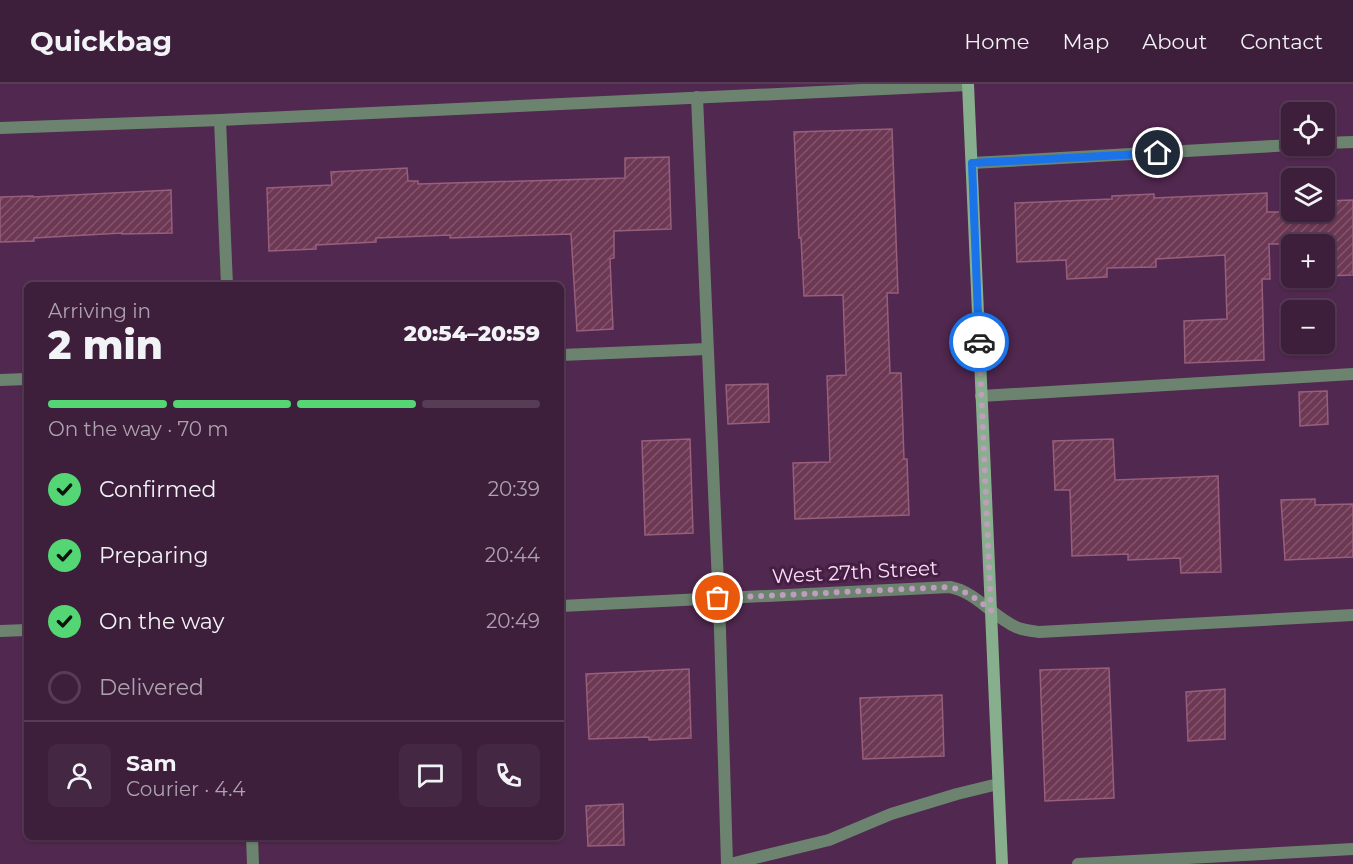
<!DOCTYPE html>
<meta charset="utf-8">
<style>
body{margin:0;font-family:Montserrat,sans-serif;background:#442742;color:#f1f3f6;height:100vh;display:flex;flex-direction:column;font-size:22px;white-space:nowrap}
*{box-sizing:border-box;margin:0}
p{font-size:20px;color:#ada2af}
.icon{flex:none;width:33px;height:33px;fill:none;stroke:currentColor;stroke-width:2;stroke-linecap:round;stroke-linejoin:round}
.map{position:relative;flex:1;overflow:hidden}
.drawer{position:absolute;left:24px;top:198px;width:540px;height:558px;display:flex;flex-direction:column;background:#3d1e3b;border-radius:9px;box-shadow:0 2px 4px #0004,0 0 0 2px #563c55}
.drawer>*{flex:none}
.controls{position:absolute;left:1281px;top:18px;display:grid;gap:12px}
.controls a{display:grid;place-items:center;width:54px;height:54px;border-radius:9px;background:#3d1e3b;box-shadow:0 2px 4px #0004,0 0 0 2px #563c55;font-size:30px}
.pin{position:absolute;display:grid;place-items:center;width:51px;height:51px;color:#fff;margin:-26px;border:3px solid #fff;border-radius:50%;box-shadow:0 2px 6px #0007}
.courier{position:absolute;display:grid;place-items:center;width:60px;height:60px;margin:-30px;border:4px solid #1a73e8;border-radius:50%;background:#fff;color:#222;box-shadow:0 2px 8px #0007}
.headline em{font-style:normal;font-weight:800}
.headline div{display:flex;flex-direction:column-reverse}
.headline{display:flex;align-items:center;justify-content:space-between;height:102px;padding:0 24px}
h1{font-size:39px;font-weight:800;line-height:45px}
.bar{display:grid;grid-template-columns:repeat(4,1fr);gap:9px 6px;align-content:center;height:72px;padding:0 24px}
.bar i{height:8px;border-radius:4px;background:#563c55}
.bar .selected{background:#53d673}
.bar p{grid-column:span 4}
.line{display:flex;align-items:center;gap:15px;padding:0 24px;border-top:2px solid #563c55}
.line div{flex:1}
.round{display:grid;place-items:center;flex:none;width:63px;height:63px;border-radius:9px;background:#442742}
ol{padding:0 24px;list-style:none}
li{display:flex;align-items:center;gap:18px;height:66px}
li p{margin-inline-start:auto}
li .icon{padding:6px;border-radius:50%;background:#53d673;color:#111;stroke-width:4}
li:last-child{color:#ada2af}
li i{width:33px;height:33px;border:3px solid #563c55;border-radius:50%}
header{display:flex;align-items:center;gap:36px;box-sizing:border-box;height:84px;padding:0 30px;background:#3d1e3b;border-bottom:2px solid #563c55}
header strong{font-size:28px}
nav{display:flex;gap:33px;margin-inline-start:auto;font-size:21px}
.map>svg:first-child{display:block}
</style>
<header>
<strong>Quickbag</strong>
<nav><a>Home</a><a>Map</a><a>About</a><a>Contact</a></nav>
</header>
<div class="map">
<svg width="1353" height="780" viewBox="0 0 1353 780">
<defs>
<pattern id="building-hatch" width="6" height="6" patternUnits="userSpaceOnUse" patternTransform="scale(1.5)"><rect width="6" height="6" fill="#6d3853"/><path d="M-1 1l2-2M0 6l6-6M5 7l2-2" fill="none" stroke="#83546c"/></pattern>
</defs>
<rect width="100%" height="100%" fill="#51284f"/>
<g fill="url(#building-hatch)" stroke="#985f7c" stroke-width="1.5">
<polygon points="892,45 898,209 887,209 890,289 901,289 904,375 907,375 909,431 795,435 793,379 830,378 827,292 846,291 843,211 804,212 801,154 799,154 794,48"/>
<polygon points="669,73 671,145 614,147 614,174 610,175 613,245 577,247 571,150 450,154 450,151 376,154 376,158 316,161 316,165 269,167 267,104 332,101 331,88 407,84 408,97 418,97 418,100 625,94 625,74"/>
<polygon points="171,106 172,149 122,150 122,149 34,154 34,157 0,158 0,113 33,112 33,113"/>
<polygon points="1267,109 1267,128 1324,128 1324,117 1353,116 1353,191 1327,192 1326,167 1324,167 1324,160 1269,160 1270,195 1262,195 1264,276 1185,279 1184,237 1227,235 1225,171 1156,175 1156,183 1107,184 1107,193 1067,195 1066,176 1017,178 1015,119 1112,115 1112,112 1154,110 1154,114"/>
<polygon points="768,300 769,338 728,340 726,301"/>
<polygon points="1327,307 1328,340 1300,342 1299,308"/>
<polygon points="690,355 693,449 645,451 642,357"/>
<polygon points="1113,355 1115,396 1218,392 1221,488 1181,489 1180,474 1128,476 1128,470 1072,472 1070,406 1055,406 1053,357"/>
<polygon points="1315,415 1315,421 1353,420 1353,473 1285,476 1281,416"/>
<polygon points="1109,584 1114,714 1045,717 1040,586"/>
<polygon points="689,585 691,654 649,656 649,653 589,655 586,590"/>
<polygon points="1225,605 1225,655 1188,657 1186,608"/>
<polygon points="942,611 944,672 863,675 860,614"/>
<polygon points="623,720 624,761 588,762 586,722"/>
</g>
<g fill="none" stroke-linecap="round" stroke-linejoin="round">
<g stroke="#6c846f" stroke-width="12">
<polyline points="697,13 720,546 727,780"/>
<polyline points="561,271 707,265"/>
<polyline points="0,296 27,295"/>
<polyline points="981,312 1353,290"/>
<polyline points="730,780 829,756 891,730 957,710 998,700"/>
<polyline points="1078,780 1353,765"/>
</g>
<g stroke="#6c846f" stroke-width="12">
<polyline points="220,36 227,201"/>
<polyline points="0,44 220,36 968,1"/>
<polyline points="1324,59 1353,58"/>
<polyline points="972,79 1292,61"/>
<path d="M561,522L950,503C976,508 992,532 1016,543C1023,546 1032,547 1039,548L1353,531"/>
<polyline points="0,547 27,546"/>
<polyline points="252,753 253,780"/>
</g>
<polyline stroke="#87ae8d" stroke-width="12" points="968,0 1002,780"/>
</g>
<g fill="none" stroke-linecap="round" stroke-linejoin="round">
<path stroke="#be9ebc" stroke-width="6" stroke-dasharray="0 10.8" d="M718,514L950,503C966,507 979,516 991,527L979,258"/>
<polyline stroke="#1a73e8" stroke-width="8" points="979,258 972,79 1158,69"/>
</g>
<g text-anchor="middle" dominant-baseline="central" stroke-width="6" stroke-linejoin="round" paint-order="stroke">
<g font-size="20" fill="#f8def6" stroke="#461e44">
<text transform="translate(855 488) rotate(-3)">West 27th Street</text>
</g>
</g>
</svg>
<div class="controls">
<a><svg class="icon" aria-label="locate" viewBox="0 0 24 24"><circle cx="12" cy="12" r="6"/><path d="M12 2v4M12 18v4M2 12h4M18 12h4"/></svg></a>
<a><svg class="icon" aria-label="layers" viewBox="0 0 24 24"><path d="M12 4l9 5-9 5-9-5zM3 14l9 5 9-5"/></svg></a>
<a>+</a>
<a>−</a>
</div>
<div class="pin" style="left:718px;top:514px;background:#ea580c"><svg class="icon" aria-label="bag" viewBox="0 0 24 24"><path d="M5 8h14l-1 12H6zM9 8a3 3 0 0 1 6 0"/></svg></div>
<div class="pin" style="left:1158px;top:69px;background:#1f2937"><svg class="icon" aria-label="home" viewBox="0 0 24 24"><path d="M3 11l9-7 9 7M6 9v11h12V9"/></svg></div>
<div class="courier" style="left:979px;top:258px"><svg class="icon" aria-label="car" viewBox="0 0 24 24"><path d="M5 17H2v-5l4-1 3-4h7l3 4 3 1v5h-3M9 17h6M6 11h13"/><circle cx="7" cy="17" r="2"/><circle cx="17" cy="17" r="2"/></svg></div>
<section class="drawer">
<div class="headline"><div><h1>2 min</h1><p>Arriving in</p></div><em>20:54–20:59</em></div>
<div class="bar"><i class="selected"></i><i class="selected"></i><i class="selected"></i><i></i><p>On the way · 70 m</p></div>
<ol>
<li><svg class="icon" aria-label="check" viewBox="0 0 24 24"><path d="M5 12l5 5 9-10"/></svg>Confirmed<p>20:39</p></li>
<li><svg class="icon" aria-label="check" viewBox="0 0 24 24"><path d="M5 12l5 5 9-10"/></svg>Preparing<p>20:44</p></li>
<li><svg class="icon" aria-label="check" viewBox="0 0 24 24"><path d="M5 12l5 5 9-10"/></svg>On the way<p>20:49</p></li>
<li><i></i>Delivered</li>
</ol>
<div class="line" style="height:108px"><a class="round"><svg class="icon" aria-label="person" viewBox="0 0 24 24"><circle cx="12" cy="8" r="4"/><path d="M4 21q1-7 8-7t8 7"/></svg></a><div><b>Sam</b><p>Courier · 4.4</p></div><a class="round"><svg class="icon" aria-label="chat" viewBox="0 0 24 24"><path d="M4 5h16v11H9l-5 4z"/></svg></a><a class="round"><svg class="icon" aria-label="phone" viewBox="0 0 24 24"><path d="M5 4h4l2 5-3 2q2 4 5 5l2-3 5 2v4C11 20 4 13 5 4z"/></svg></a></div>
</section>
</div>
